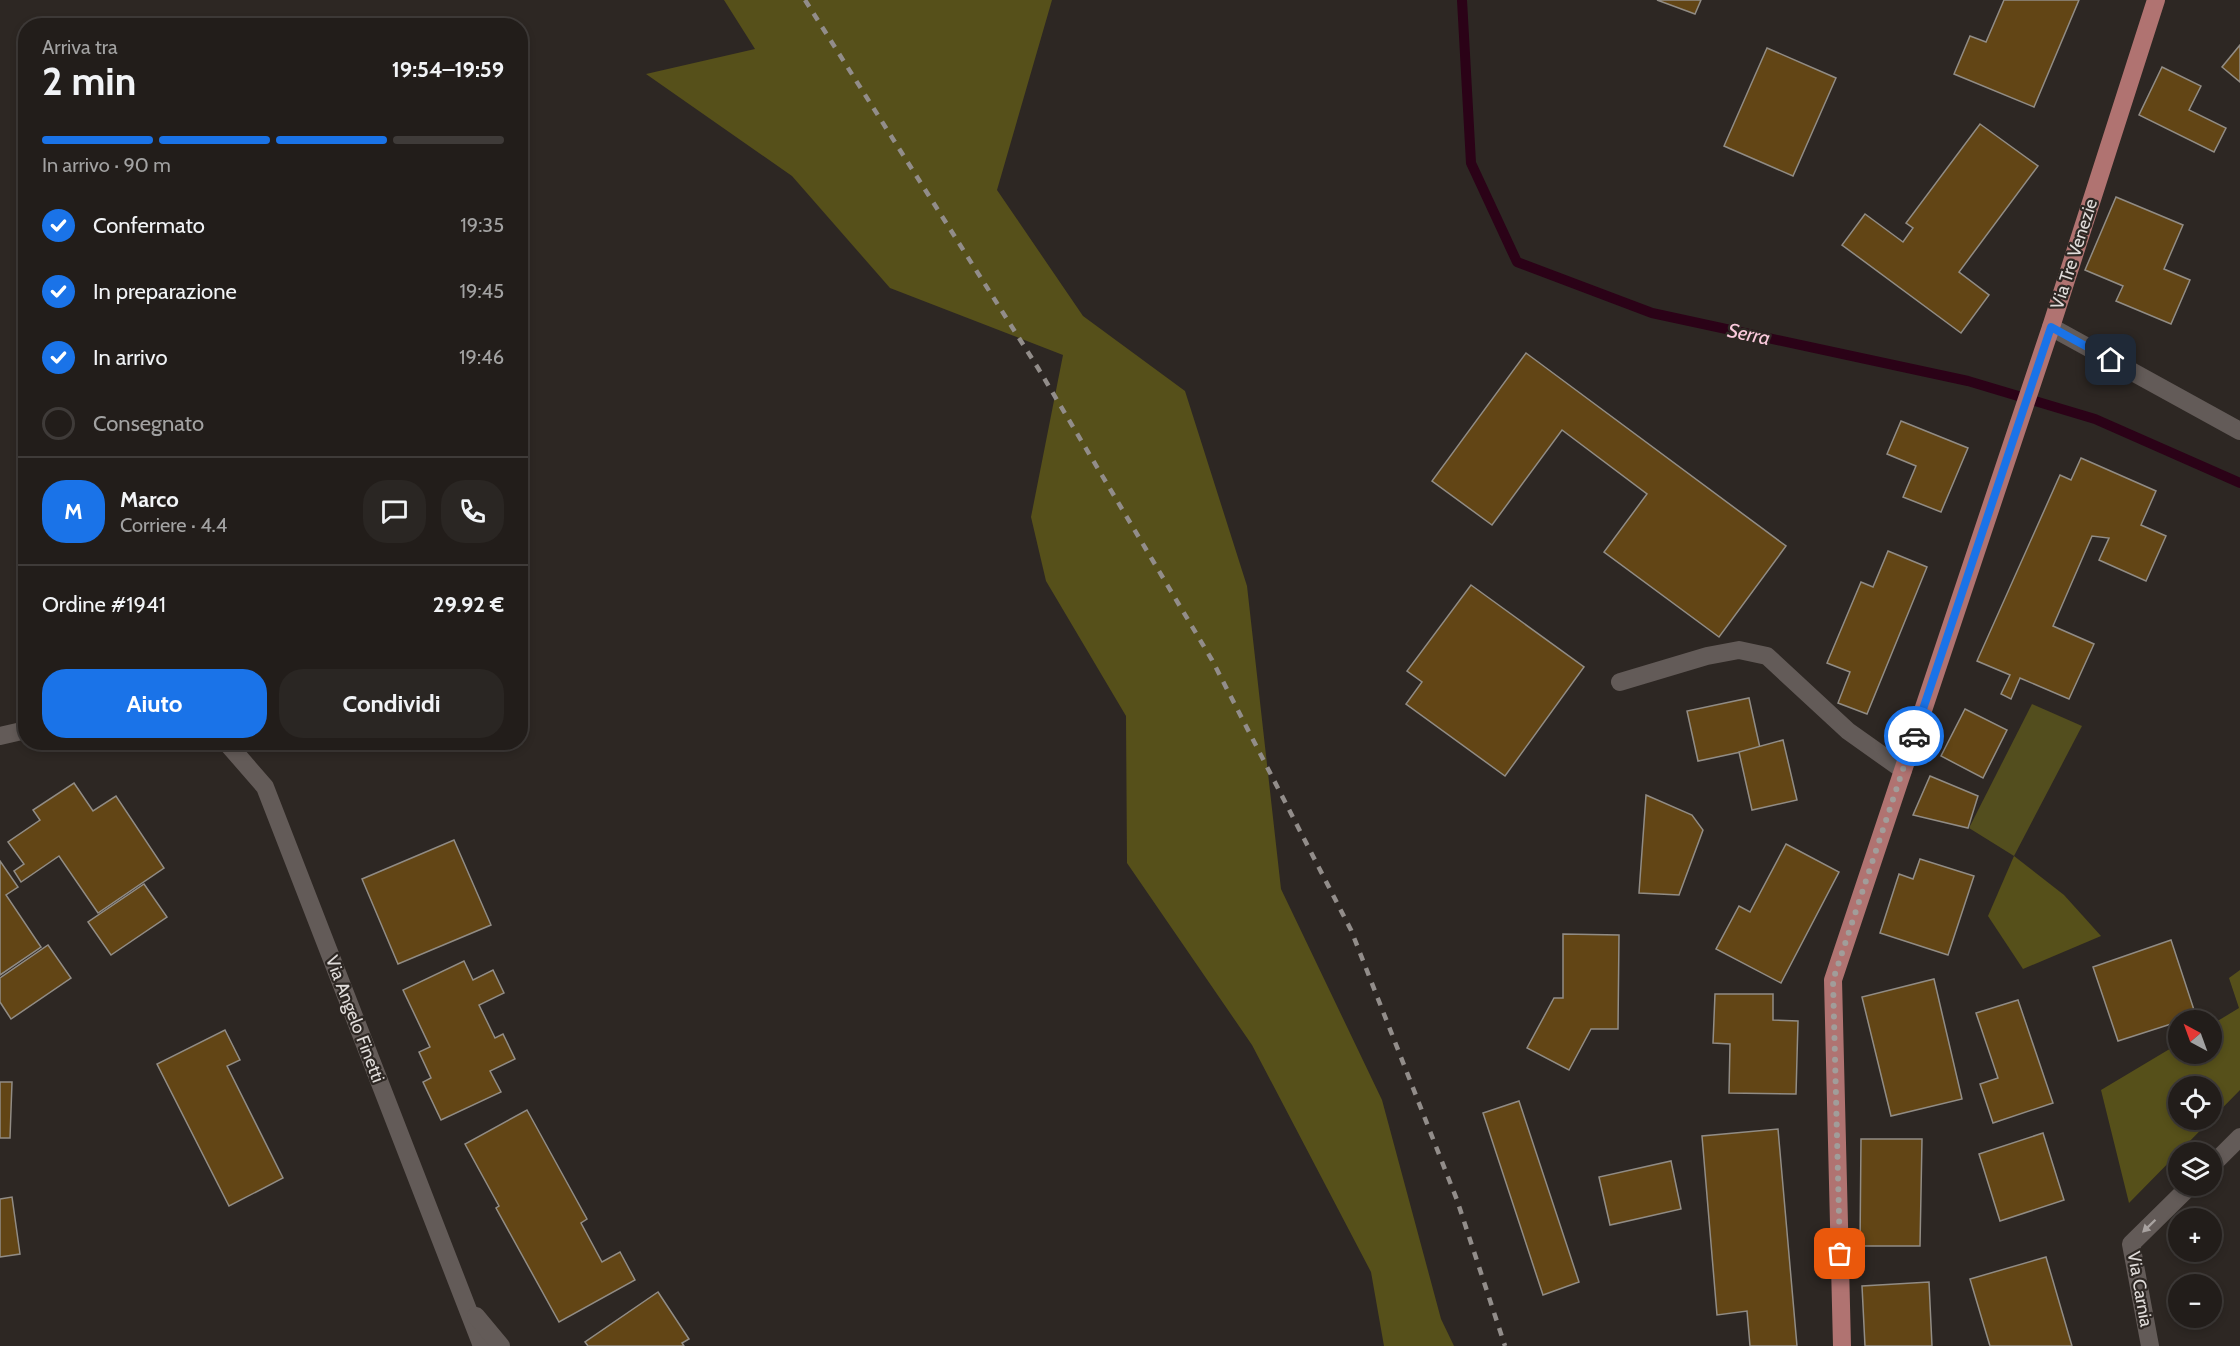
<!DOCTYPE html>
<html lang="it">
<meta charset="utf-8">
<style>
body{margin:0;font-family:Cabin,sans-serif;background:#2a2623;color:#f1f3f6;height:100vh;display:flex;flex-direction:column;font-size:22px;white-space:nowrap}
*{box-sizing:border-box;margin:0}
p{font-size:20px;color:#a2a2a2}
.icon{flex:none;width:33px;height:33px;fill:none;stroke:currentColor;stroke-width:2;stroke-linecap:round;stroke-linejoin:round}
.map{position:relative;flex:1;overflow:hidden}
.side{position:absolute;left:18px;top:18px;width:510px;height:732px;display:flex;flex-direction:column;background:#221d1a;border-radius:24px;box-shadow:0 3px 9px #0003,0 0 0 2px #3f3b39}
.side>*{flex:none}
.needle{width:39px;rotate:319deg}
.buttons{position:absolute;left:2168px;top:1010px;display:grid;gap:12px}
.buttons a{display:grid;place-items:center;width:54px;height:54px;border-radius:50%;background:#221d1a;box-shadow:0 3px 9px #0003,0 0 0 2px #3f3b39;font-size:30px}
.pin{position:absolute;display:grid;place-items:center;width:51px;height:51px;color:#fff;margin:-26px;border-radius:12px;box-shadow:0 3px 9px #0006}
.courier{position:absolute;display:grid;place-items:center;width:60px;height:60px;margin:-30px;border:4px solid #1a73e8;border-radius:50%;background:#fff;color:#222;box-shadow:0 2px 8px #0007}
.head em{font-style:normal;font-weight:700}
.head div{display:flex;flex-direction:column-reverse}
.head{display:flex;align-items:center;justify-content:space-between;height:102px;padding:0 24px}
h1{font-size:39px;font-weight:700;line-height:45px}
.bar{display:grid;grid-template-columns:repeat(4,1fr);gap:9px 6px;align-content:center;height:72px;padding:0 24px}
.bar i{height:8px;border-radius:4px;background:#3f3b39}
.bar .current{background:#1a73e8}
.bar p{grid-column:span 4}
.line{display:flex;align-items:center;gap:15px;padding:0 24px;border-top:2px solid #3f3b39}
.line div{flex:1}
.round{display:grid;place-items:center;flex:none;width:63px;height:63px;border-radius:24px;background:#2a2623}
ol{padding:0 24px;list-style:none}
li{display:flex;align-items:center;gap:18px;height:66px}
li p{margin-inline-start:auto}
li .icon{padding:6px;border-radius:50%;background:#1a73e8;color:#fff;stroke-width:4}
li:last-child{color:#a2a2a2}
li i{width:33px;height:33px;border:3px solid #3f3b39;border-radius:50%}
.cta{display:flex;gap:12px;margin-top:auto;padding:12px 24px}
.cta a{flex:1;height:69px;border-radius:24px;background:#1a73e8;color:#fff;font-size:24px;font-weight:700;line-height:69px;text-align:center}
.cta a+a{background:#2a2623;color:#f1f3f6}
.map>svg:first-child{display:block}
</style>
<div class="map">
<svg width="2240" height="1346" viewBox="0 0 2240 1346">
<rect width="100%" height="100%" fill="#2d2723"/>
<polygon fill="#534e1e" points="2032,704 2082,726 2014,856 1969,828"/>
<g fill="#56501a" fill-rule="evenodd">
<polygon points="724,0 1052,0 997,190 1083,316 1185,391 1247,586 1281,889 1382,1100 1441,1319 1454,1346 1384,1346 1371,1272 1252,1045 1127,863 1126,716 1046,581 1031,517 1063,355 890,288 792,176 646,74 755,49"/>
<polygon points="2014,856 2064,895 2101,936 2023,969 1988,916"/>
<path d="M2240,970V1090L2129,1203L2101,1090L2178,1044V1053H2211V1025L2239,1008L2229,978ZM2178,1086H2211V1119H2178Z"/>
</g>
<g fill="none" stroke-linecap="round" stroke-linejoin="round">
<polyline stroke="#2b0217" stroke-width="10" points="1462,0 1471,163 1517,262 1652,313 1968,381 2095,419 2240,483"/>
</g>
<g fill="#624515" stroke="#918c85" stroke-width="1.5">
<polygon points="1657,0 1701,0 1695,14"/>
<polygon points="2004,0 2079,0 2034,107 1954,74 1970,36 1986,42"/>
<polygon points="2240,45 2240,82 2222,67"/>
<polygon points="1767,48 1836,78 1793,176 1724,146"/>
<polygon points="2162,67 2201,86 2189,110 2226,128 2214,152 2139,115"/>
<polygon points="1980,124 2038,166 1959,272 1989,295 1961,333 1842,245 1865,214 1903,242 1913,228 1906,223"/>
<polygon points="2116,197 2183,225 2164,269 2190,280 2171,324 2116,301 2123,286 2085,270"/>
<polygon points="1526,353 1786,546 1719,637 1604,552 1647,494 1562,430 1492,525 1432,481"/>
<polygon points="1901,421 1968,448 1941,512 1903,497 1916,466 1887,454"/>
<polygon points="2081,458 2156,491 2141,525 2166,536 2146,581 2099,560 2109,538 2092,536 2053,626 2094,644 2069,699 2020,678 2011,699 2001,694 2010,675 1977,661 2060,475 2071,480"/>
<polygon points="1888,551 1927,567 1867,714 1838,703 1850,672 1827,663 1861,582 1873,587"/>
<polygon points="1471,585 1584,667 1505,776 1406,704 1422,682 1407,671"/>
<polygon points="1749,698 1760,748 1698,761 1687,711"/>
<polygon points="1965,709 2007,730 1983,778 1941,756"/>
<polygon points="1783,740 1797,800 1752,810 1739,752"/>
<polygon points="1930,776 1978,796 1968,828 1913,815"/>
<polygon points="74,783 93,811 116,796 164,868 98,913 59,856 21,882 14,871 24,864 8,842 40,820 33,810"/>
<polygon points="1646,795 1692,815 1703,830 1679,895 1639,893"/>
<polygon points="454,840 491,925 398,964 362,879"/>
<polygon points="1786,844 1839,872 1781,983 1716,949 1739,906 1750,912"/>
<polygon points="1920,859 1974,876 1948,955 1880,933 1899,874 1913,879"/>
<polygon points="0,861 18,887 6,895 41,947 0,975"/>
<polygon points="144,884 167,917 111,955 88,922"/>
<polygon points="1563,934 1619,935 1618,1029 1591,1029 1569,1070 1527,1048 1554,998 1563,998"/>
<polygon points="2171,940 2196,1016 2118,1041 2093,967"/>
<polygon points="48,945 71,978 11,1019 0,1002 0,978"/>
<polygon points="464,961 473,980 493,970 504,993 479,1005 495,1038 503,1034 515,1059 490,1071 501,1092 441,1120 423,1082 431,1078 419,1052 430,1047 403,990"/>
<polygon points="1934,979 1962,1099 1891,1116 1862,997"/>
<polygon points="1715,994 1773,994 1773,1020 1798,1021 1796,1094 1729,1093 1730,1044 1713,1043"/>
<polygon points="2018,1000 2053,1103 1993,1123 1980,1084 1998,1078 1976,1013"/>
<polygon points="225,1030 240,1060 227,1066 283,1178 229,1206 157,1064"/>
<polygon points="0,1082 12,1082 10,1138 0,1138"/>
<polygon points="1519,1101 1579,1282 1543,1295 1483,1113"/>
<polygon points="527,1110 587,1219 581,1223 602,1262 620,1252 635,1280 559,1322 496,1208 499,1206 465,1144"/>
<polygon points="1778,1129 1797,1346 1750,1346 1747,1311 1717,1315 1702,1136"/>
<polygon points="2043,1133 2064,1200 2000,1221 1979,1154"/>
<polygon points="1861,1139 1922,1139 1920,1246 1860,1246"/>
<polygon points="1671,1161 1681,1209 1610,1225 1599,1177"/>
<polygon points="12,1197 20,1254 0,1257 0,1199"/>
<polygon points="2046,1257 2072,1346 1990,1346 1970,1279"/>
<polygon points="1929,1282 1932,1346 1865,1346 1862,1286"/>
<polygon points="658,1292 689,1339 682,1343 684,1346 588,1346 585,1342"/>
</g>
<g fill="none" stroke-linecap="round" stroke-linejoin="round">
<g stroke="#635b58" stroke-width="18">
<polyline points="2051,327 2240,431"/>
<polyline points="1620,682 1707,656 1739,650 1767,656 1848,731 1903,770"/>
<polyline points="0,736 26,730"/>
<polyline points="226,742 265,787 482,1346"/>
<polyline points="2211,1166 2240,1137"/>
<polyline points="476,1316 501,1346"/>
<polyline points="2150,1346 2131,1244 2191,1185"/>
</g>
<polyline stroke="#b07371" stroke-width="18" points="1842,1346 1833,980 2051,327 2156,0"/>
<polyline stroke="#928d8a" stroke-width="4.5" stroke-dasharray="8 8" stroke-linecap="butt" points="805,0 1038,368 1212,660 1351,930 1457,1200 1505,1346"/>
</g>
<defs><path id="oneway-solid" d="M-6-.8H1V-3.2L6.5 0L1 3.2V.8H-6Z" transform="scale(1.5)"/></defs>
<use fill="#a8a2a0" href="#oneway-solid" transform="translate(2149 1226) rotate(136)"/>
<g fill="none" stroke-linecap="round" stroke-linejoin="round">
<polyline stroke="#a19d9a" stroke-width="6" stroke-dasharray="0 10.8" points="1840,1254 1833,980 1914,736"/>
<polyline stroke="#1a73e8" stroke-width="8" points="1914,736 2051,327 2111,360"/>
</g>
<g text-anchor="middle" dominant-baseline="central" stroke-width="4.5" stroke-linejoin="round" paint-order="stroke">
<g font-size="18" fill="#e0dcda" stroke="#2d2723">
<text transform="translate(2074 254) rotate(-72)">Via Tre Venezie</text>
<text transform="translate(355 1019) rotate(69)">Via Angelo Finetti</text>
<text transform="translate(2140 1289) rotate(80)">Via Carnia</text>
</g>
<g font-size="20" font-style="italic" fill="#fccadd" stroke="#2d2723">
<text transform="translate(1749 334) rotate(12)">Serra</text>
</g>
</g>
</svg>
<div class="buttons">
<a><svg class="needle" viewBox="-14 -14 28 28"><path d="M0-13l5 13h-10z" fill="#e53935"/><path d="M0 13l5-13h-10z" fill="#a2a2a2"/></svg></a>
<a><svg class="icon" aria-label="locate" viewBox="0 0 24 24"><circle cx="12" cy="12" r="6"/><path d="M12 2v4M12 18v4M2 12h4M18 12h4"/></svg></a>
<a><svg class="icon" aria-label="layers" viewBox="0 0 24 24"><path d="M12 4l9 5-9 5-9-5zM3 14l9 5 9-5"/></svg></a>
<a>+</a>
<a>−</a>
</div>
<div class="pin" style="left:1840px;top:1254px;background:#ea580c"><svg class="icon" aria-label="bag" viewBox="0 0 24 24"><path d="M5 8h14l-1 12H6zM9 8a3 3 0 0 1 6 0"/></svg></div>
<div class="pin" style="left:2111px;top:360px;background:#1f2937"><svg class="icon" aria-label="home" viewBox="0 0 24 24"><path d="M3 11l9-7 9 7M6 9v11h12V9"/></svg></div>
<div class="courier" style="left:1914px;top:736px"><svg class="icon" aria-label="car" viewBox="0 0 24 24"><path d="M5 17H2v-5l4-1 3-4h7l3 4 3 1v5h-3M9 17h6M6 11h13"/><circle cx="7" cy="17" r="2"/><circle cx="17" cy="17" r="2"/></svg></div>
<section class="side">
<div class="head"><div><h1>2 min</h1><p>Arriva tra</p></div><em>19:54–19:59</em></div>
<div class="bar"><i class="current"></i><i class="current"></i><i class="current"></i><i></i><p>In arrivo · 90 m</p></div>
<ol>
<li><svg class="icon" aria-label="check" viewBox="0 0 24 24"><path d="M5 12l5 5 9-10"/></svg>Confermato<p>19:35</p></li>
<li><svg class="icon" aria-label="check" viewBox="0 0 24 24"><path d="M5 12l5 5 9-10"/></svg>In preparazione<p>19:45</p></li>
<li><svg class="icon" aria-label="check" viewBox="0 0 24 24"><path d="M5 12l5 5 9-10"/></svg>In arrivo<p>19:46</p></li>
<li><i></i>Consegnato</li>
</ol>
<div class="line" style="height:108px"><b class="round" style="background:#1a73e8;color:#fff">M</b><div><b>Marco</b><p>Corriere · 4.4</p></div><a class="round"><svg class="icon" aria-label="chat" viewBox="0 0 24 24"><path d="M4 5h16v11H9l-5 4z"/></svg></a><a class="round"><svg class="icon" aria-label="phone" viewBox="0 0 24 24"><path d="M5 4h4l2 5-3 2q2 4 5 5l2-3 5 2v4C11 20 4 13 5 4z"/></svg></a></div>
<div class="line" style="height:78px"><div>Ordine #1941</div><b>29.92 €</b></div>
<div class="cta"><a>Aiuto</a><a>Condividi</a></div>
</section>
</div>
